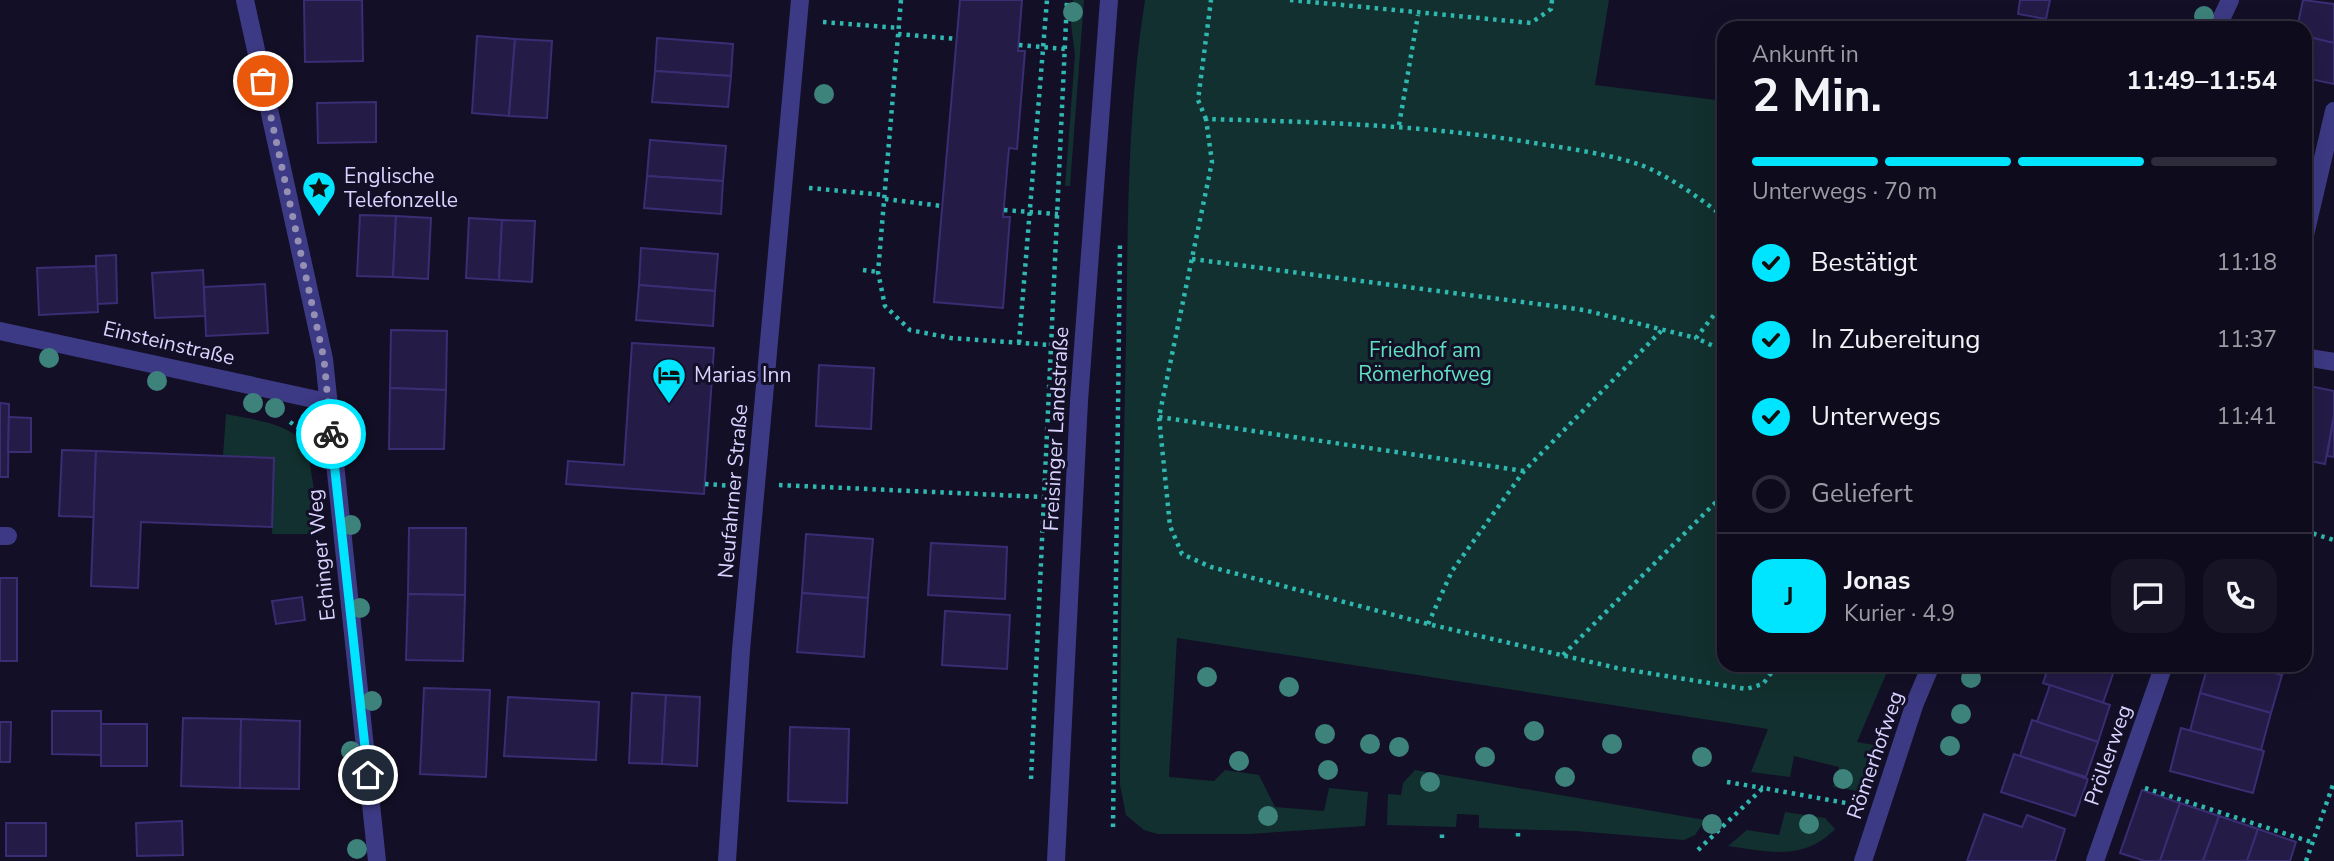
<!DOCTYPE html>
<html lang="de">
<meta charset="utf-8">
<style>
body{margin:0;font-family:"Nunito Sans",sans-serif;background:#171425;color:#f1f3f6;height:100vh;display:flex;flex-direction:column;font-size:26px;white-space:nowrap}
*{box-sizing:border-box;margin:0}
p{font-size:23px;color:#9b9ba3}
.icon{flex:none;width:38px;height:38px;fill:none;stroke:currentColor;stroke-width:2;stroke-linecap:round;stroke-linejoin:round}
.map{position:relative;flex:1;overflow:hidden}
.side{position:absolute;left:1717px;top:21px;width:595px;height:651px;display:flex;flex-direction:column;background:#0e0b1c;border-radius:21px;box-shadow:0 7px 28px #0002,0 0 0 2px #2e2b3b}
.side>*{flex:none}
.pin{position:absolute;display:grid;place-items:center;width:60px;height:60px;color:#fff;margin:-30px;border:4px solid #fff;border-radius:50%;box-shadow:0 2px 7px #0007}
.courier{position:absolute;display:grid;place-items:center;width:70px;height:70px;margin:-35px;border:5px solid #00e5ff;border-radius:50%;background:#fff;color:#222;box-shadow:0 2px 9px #0007}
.head em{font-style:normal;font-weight:700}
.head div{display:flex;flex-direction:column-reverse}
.head{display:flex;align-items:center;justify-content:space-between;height:119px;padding:0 35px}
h1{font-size:46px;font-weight:700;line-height:52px}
.bar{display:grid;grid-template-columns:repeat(4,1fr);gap:10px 7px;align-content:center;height:84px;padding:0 35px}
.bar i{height:9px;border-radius:5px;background:#2e2b3b}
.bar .current{background:#00e5ff}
.bar p{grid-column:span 4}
.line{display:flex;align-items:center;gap:18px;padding:0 35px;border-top:2px solid #2e2b3b}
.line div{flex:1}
.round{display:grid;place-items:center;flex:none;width:74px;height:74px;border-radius:21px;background:#171425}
ol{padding:0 35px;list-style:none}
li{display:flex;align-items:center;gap:21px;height:77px}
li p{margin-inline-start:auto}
li .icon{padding:7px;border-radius:50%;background:#00e5ff;color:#111;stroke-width:4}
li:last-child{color:#9b9ba3}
li i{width:38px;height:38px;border:4px solid #2e2b3b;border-radius:50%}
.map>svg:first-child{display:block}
</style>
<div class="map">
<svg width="2334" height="861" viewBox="0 0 2334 861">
<rect width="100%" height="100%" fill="#130f26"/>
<g fill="#12302f">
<polygon points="1073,0 1084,0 1070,186 1065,186 1075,55 1071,24"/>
<path d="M1145,0H1609L1595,85L1724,101V665H1890L1857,742L1874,745L1858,791L1833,787L1839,767L1794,756L1790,777L1751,772L1768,729L1177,638L1169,777L1214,781L1225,770L1259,775L1275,807L1324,811L1329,788L1368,792L1365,826L1249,834H1158L1144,830L1126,815L1120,785C1120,637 1123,488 1126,339C1128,226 1127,112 1145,0Z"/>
<path d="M226,414C254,420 287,422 307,445L321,534H272L274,458L223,456Z"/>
<polygon points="1415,770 1705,820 1695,835 1684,840 1576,831 1479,828 1479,815 1457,814 1456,827 1387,825 1388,794 1401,795 1403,783"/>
<path d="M1785,812L1825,818L1835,829C1804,861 1770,852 1728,846L1747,830L1779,835Z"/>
</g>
<g fill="#241b47" stroke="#3b2d73" stroke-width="2">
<polygon points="304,0 362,0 363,61 305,62"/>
<polygon points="960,0 1022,0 1018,51 1025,51 1017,149 1009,148 1003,217 1010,217 1003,308 934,302"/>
<polygon points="2020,0 2050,0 2046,19 2018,14"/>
<polygon points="2303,0 2334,4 2334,43 2305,36 2305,28 2297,28"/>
<polygon points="477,36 515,39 509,116 472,113"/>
<polygon points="2305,36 2334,43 2334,84 2305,78"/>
<polygon points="657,38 733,44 731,76 655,71"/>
<polygon points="515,39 552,41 547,118 509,116"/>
<polygon points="655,71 731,76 728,107 652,102"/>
<polygon points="2305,99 2313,101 2306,138 2305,138"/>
<polygon points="376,102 376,142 318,143 317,103"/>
<polygon points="650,140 726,146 723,181 647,176"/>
<polygon points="647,176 723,181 721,214 644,208"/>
<polygon points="360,215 396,216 393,277 357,276"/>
<polygon points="396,216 431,218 428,279 393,277"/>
<polygon points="469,218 502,220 499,280 466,278"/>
<polygon points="502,220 535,221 532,282 499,280"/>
<polygon points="641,248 718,254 715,291 639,285"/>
<polygon points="116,255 117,303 97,304 96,256"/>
<polygon points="96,266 98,312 39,315 37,268"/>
<polygon points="203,270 205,316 155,318 152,273"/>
<polygon points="265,284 268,333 206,336 204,287"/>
<polygon points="639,285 715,291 713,326 636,320"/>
<polygon points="391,330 447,331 446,390 390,388"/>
<polygon points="632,343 714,348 704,494 566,484 568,461 624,465"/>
<polygon points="819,365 874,368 871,429 816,426"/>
<polygon points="2305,385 2334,391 2334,416 2325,464 2305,460"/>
<polygon points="390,388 446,390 444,449 389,449"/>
<polygon points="0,403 9,404 8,477 0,477"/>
<polygon points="2334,416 2334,457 2327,456"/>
<polygon points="9,417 31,418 31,452 8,452"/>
<polygon points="62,450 96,451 94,517 59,516"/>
<polygon points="96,451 274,458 272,527 141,522 138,588 91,586"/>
<polygon points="409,528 466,528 465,595 408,594"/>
<polygon points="806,534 873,539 868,598 802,593"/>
<polygon points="931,543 1007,547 1005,599 928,595"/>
<rect x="0" y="578" width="17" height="83"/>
<polygon points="802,593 868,598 864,657 797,652"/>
<polygon points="408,594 465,595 463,661 406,660"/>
<polygon points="302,597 305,620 276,624 272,601"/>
<polygon points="945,611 1010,615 1007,669 942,665"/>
<polygon points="2049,665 2106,665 2115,668 2103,703 2043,683"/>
<polygon points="2208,665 2245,665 2282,675 2271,713 2200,693"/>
<polygon points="2245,665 2285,665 2282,675"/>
<polygon points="2050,685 2110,705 2098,742 2037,722"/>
<polygon points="424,688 490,690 486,777 420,774"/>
<polygon points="632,693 666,695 662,764 629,763"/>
<polygon points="2200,693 2271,713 2261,750 2190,731"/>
<polygon points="666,695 700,697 697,766 662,764"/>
<polygon points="508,697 599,702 596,760 504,756"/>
<polygon points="52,711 101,711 101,755 52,754"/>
<polygon points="183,718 241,719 240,788 181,786"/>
<polygon points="241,719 300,721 299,789 240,788"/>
<polygon points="2032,720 2098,742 2086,777 2020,756"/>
<polygon points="0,722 11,722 10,762 0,762"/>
<rect x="101" y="724" width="46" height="42"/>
<polygon points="790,727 849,729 847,803 788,801"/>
<polygon points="2181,728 2264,751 2253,793 2170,771"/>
<polygon points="2014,754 2088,779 2075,816 2001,792"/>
<polygon points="2142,790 2180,803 2160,861 2145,861 2120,853"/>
<polygon points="2180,803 2219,816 2203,861 2160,861"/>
<polygon points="1984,814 2022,827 2027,815 2065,829 2055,861 1967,861"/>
<polygon points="2219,816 2258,829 2247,861 2203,861"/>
<polygon points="182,821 183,855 137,856 136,823"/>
<rect x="6" y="823" width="40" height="33"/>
<polygon points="2258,829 2296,842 2290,861 2247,861"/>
</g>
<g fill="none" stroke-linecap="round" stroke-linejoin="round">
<g stroke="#2fb8b0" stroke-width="4.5" stroke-dasharray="3.5 5" stroke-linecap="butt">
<polyline points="901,0 878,272 885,306 910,330 951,338 1051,345"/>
<polyline points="1290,0 1531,23 1551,9 1552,0"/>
<polyline points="823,22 899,28"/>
<polyline points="898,34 957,39"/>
<polyline points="1019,45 1065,49"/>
<polyline points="1206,119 1198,100 1211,0"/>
<polyline points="1399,125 1418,15"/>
<polyline points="809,188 885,195"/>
<polyline points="885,199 942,206"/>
<polyline points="1004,210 1058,214"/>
<path d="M1724,217C1701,199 1665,173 1638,164C1607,154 1572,149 1540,144C1429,125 1319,122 1206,119L1212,162L1159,417L1170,526L1182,554L1211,567L1428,624L1617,668L1746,689L1763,684L1777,665"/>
<polyline points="1192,259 1584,310 1696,338"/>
<polyline points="863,270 878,272"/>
<polyline points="1724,302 1696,338 1724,351"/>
<polyline points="1019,343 1047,0"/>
<polyline points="1159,417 1524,471"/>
<polyline points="290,422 306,433"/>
<polyline points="705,484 733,486"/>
<polyline points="779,485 1044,497"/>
<polyline points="2305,531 2334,540"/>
<polyline points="1428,624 1452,571 1524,471 1662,330"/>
<polyline points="1563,655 1724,494"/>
<polyline points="1031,779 1067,0"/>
<polyline points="1727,782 1763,788"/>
<polyline points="2145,788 2311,842"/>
<polyline points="1113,827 1120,243"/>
<polyline points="1518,833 1518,839"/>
<polyline points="1442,838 1442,832"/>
<polyline points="1698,850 1763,788 1857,805"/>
<polyline points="2306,861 2334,782"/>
</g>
<polyline stroke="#3d3a85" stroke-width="18" points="0,536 8,536"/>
<g stroke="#3d3a85" stroke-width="18">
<polyline points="245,0 324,359 377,861"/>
<polyline points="2217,28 2230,0"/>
<polyline points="2305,235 2334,111"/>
<polyline points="0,331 327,402"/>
<polyline points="2305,357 2334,362"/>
<polyline points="727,861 741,650 800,0"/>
<polyline points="1863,861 1915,703 1931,665"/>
<polyline points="2095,861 2164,665"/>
</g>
<polyline stroke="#3d3a85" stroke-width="18" points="1056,861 1079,401 1109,0"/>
</g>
<g fill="#3d827b">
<circle cx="1073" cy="12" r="10"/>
<circle cx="2204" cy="16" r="10"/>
<circle cx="824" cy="94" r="10"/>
<circle cx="49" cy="358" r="10"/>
<circle cx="157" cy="381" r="10"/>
<circle cx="253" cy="403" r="10"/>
<circle cx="275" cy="408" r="10"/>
<circle cx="351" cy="525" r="10"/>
<circle cx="360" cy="608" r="10"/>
<circle cx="1207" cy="677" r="10"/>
<circle cx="1971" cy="678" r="10"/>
<circle cx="1289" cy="687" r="10"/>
<circle cx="372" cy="701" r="10"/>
<circle cx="1961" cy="714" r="10"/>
<circle cx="1534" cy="731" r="10"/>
<circle cx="1325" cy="734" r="10"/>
<circle cx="1370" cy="744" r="10"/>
<circle cx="1612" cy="744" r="10"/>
<circle cx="1950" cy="746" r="10"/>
<circle cx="1399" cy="747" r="10"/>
<circle cx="351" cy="751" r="10"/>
<circle cx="1485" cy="757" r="10"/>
<circle cx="1702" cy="757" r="10"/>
<circle cx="1239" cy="761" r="10"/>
<circle cx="1328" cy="770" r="10"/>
<circle cx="1565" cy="777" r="10"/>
<circle cx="1843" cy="779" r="10"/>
<circle cx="1430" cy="782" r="10"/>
<circle cx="1268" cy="816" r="10"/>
<circle cx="1712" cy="824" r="10"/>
<circle cx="1809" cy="824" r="10"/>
<circle cx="357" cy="849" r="10"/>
</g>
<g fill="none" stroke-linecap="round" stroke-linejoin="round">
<polyline stroke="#948fb3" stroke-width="7" stroke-dasharray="0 12.6" points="263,81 324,359 331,434"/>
<polyline stroke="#00e5ff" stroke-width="9" points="331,434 368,775"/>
</g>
<defs>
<g id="sight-pin" transform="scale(1.75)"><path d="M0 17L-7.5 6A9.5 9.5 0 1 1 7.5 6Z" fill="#00e5ff" stroke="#130f26"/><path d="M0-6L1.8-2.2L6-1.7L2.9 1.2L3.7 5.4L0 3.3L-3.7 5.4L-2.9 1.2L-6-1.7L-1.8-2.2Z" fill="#111"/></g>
<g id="hotel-pin" transform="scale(1.75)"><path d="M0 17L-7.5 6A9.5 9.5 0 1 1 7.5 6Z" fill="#00e5ff" stroke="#130f26"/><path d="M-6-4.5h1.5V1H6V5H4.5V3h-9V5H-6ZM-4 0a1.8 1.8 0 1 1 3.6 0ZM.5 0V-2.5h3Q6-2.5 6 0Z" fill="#111"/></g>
</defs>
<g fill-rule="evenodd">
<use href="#sight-pin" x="319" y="188"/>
<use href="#hotel-pin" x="669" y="375"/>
</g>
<g text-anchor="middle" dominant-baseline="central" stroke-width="6" stroke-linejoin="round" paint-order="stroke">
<g font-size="21" fill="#d9d4ff" stroke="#130f26" text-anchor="start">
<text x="344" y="176">Englische<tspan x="344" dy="24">Telefonzelle</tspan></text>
<text x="694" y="375">Marias Inn</text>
</g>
<g font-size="21" fill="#d9d4ff" stroke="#130f26">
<text transform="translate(169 343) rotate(13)">Einsteinstraße</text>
<text transform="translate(1056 429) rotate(-87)">Freisinger Landstraße</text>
<text transform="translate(733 491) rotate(-85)">Neufahrner Straße</text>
<text transform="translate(321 555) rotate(-96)">Echinger Weg</text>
<text transform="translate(1875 755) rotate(-71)">Römerhofweg</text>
<text transform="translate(2108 755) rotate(-71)">Pröllerweg</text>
</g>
<g font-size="21" fill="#5fe0c0" stroke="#130f26">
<text x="1425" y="350">Friedhof am<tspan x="1425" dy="24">Römerhofweg</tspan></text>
</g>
</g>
</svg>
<div class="pin" style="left:263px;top:81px;background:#ea580c"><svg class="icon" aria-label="bag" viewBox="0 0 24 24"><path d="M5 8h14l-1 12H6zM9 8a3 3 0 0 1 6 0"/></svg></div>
<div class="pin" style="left:368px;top:775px;background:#1f2937"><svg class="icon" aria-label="home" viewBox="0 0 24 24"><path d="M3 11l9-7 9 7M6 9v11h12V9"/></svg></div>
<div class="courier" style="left:331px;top:434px"><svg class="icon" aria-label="bike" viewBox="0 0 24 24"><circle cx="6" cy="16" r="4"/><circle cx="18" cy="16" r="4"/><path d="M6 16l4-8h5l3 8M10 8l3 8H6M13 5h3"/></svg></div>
<section class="side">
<div class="head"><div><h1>2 Min.</h1><p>Ankunft in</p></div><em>11:49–11:54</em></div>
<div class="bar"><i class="current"></i><i class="current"></i><i class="current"></i><i></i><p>Unterwegs · 70 m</p></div>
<ol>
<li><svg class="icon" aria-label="check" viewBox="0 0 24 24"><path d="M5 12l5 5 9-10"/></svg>Bestätigt<p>11:18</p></li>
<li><svg class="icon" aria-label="check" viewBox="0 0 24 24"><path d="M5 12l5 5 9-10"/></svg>In Zubereitung<p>11:37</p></li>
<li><svg class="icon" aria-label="check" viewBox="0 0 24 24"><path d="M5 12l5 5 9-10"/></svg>Unterwegs<p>11:41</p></li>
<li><i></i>Geliefert</li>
</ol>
<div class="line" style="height:126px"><b class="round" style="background:#00e5ff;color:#111">J</b><div><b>Jonas</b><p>Kurier · 4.9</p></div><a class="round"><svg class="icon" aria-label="chat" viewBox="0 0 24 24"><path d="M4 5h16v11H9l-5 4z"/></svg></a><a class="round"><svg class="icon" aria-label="phone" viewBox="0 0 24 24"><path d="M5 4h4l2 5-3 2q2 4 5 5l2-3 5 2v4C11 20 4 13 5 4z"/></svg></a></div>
</section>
</div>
